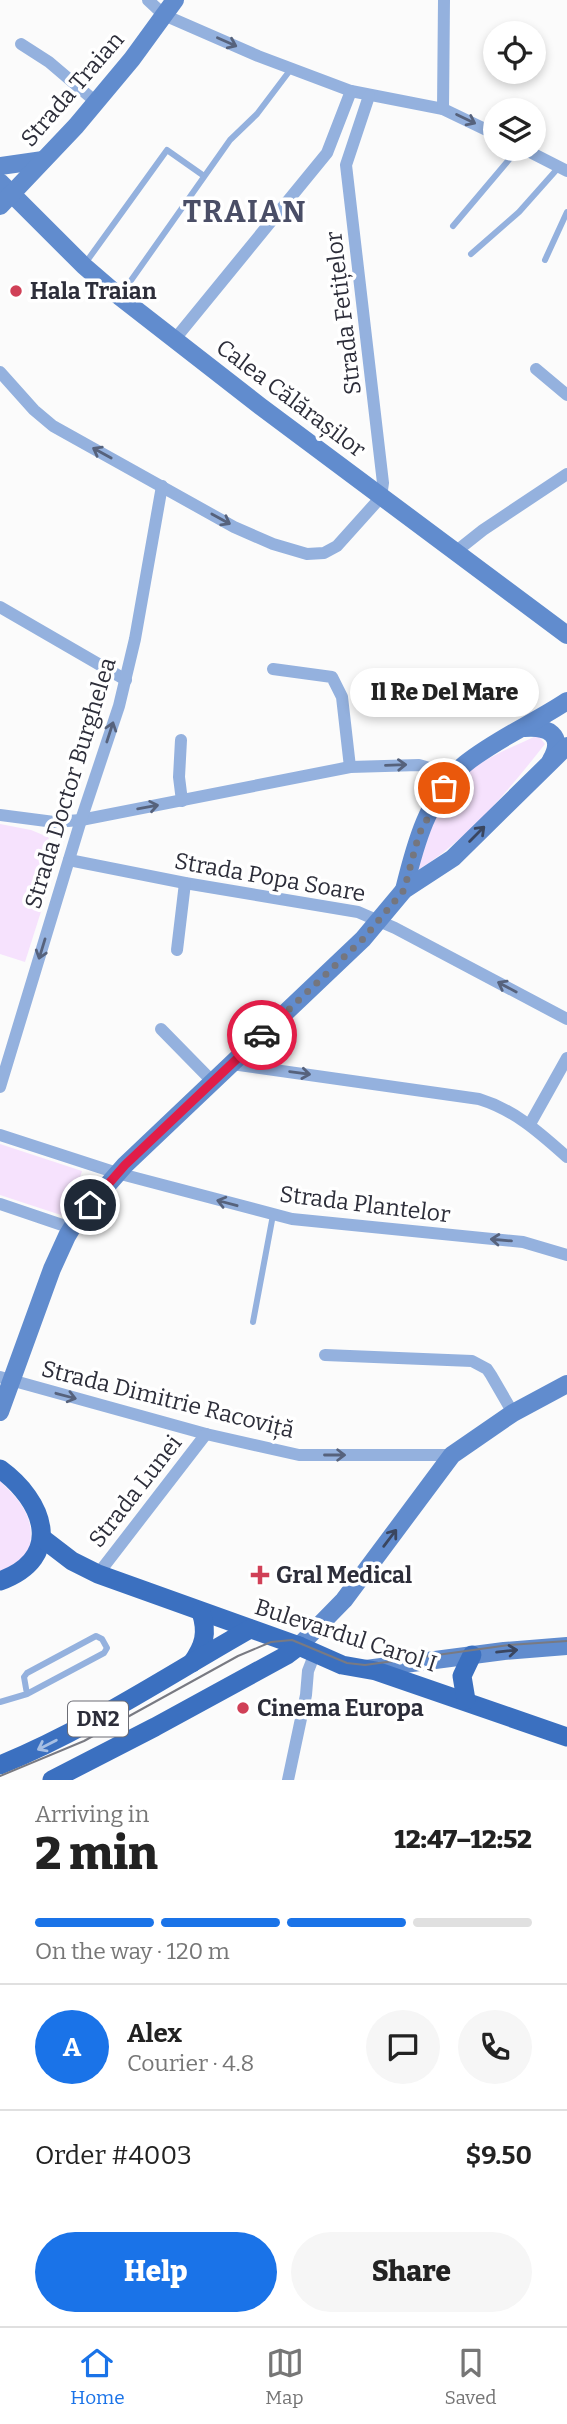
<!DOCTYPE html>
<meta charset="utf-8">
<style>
body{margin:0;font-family:Bitter,serif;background:#f6f6f6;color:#222;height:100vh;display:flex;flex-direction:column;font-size:26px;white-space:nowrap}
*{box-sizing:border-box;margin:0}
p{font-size:23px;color:#767676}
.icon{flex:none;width:38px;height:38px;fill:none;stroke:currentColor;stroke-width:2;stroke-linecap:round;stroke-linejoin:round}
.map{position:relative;height:1780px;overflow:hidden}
.drawer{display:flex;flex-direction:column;background:#fff;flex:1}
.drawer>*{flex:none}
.buttons{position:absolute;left:483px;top:21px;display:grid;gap:14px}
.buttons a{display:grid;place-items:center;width:63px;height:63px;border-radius:50%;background:#fff;box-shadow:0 4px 10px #0003;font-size:35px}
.pin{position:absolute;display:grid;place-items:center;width:60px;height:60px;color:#fff;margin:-30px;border:4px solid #fff;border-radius:50%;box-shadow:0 2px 7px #0007}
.courier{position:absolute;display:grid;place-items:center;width:70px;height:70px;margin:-35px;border:5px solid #e11d48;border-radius:50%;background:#fff;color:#222;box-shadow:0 2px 9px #0007}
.bubble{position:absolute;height:49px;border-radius:24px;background:#fff;box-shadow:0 4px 10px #0003;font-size:23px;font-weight:800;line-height:49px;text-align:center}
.overview em{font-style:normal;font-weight:800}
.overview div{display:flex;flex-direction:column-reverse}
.overview{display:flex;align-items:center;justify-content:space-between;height:119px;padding:0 35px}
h1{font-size:46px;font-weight:800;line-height:52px}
.bar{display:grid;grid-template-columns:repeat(4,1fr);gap:10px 7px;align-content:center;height:84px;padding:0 35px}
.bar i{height:9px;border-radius:5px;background:#e0e0e0}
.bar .active{background:#1a73e8}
.bar p{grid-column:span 4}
.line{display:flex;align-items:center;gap:18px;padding:0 35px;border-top:2px solid #e0e0e0}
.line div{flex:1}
.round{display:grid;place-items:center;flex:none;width:74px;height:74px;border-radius:37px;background:#f6f6f6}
.action{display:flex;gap:14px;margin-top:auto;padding:14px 35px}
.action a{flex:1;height:80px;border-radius:42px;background:#1a73e8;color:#fff;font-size:28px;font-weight:800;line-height:80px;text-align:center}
.action a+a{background:#f6f6f6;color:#222}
.dock{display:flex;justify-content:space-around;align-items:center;height:98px;border-top:2px solid #e0e0e0;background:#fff;font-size:19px;color:#767676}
.dock a{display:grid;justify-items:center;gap:4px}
.dock .active{color:#1a73e8}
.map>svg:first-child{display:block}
</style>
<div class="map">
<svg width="567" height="1780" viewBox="0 0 567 1780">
<rect width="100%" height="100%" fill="#fbfbfb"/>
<g fill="#f6e2fd">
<path d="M538,735L545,744C508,791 469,838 418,870C429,832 442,791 475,767C494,754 517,745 538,735Z"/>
<polygon points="0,824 31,830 48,837 58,858 25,962 0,954"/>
<polygon points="0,1144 82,1171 67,1217 0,1195"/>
<path d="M0,1481C24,1504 37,1521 28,1554L0,1573Z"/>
</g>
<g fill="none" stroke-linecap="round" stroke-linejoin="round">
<g stroke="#94b1de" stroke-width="6">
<polyline points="453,226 518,149"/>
<polyline points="471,254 519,212 559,167"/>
<polyline points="545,260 567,212"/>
<polyline points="84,265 167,150 204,176"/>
<polyline points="120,296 230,140 257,114 291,69"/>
<polyline points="253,1322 273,1215"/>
<polyline points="0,1702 27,1694 104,1653 107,1648 102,1639 96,1636 27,1673 24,1677 27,1694"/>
</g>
<g stroke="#94b1de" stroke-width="12">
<polyline points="148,0 164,15 258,56 351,91 443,109 495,134"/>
<polyline points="21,44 49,62 96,102"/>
<polyline points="443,109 444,0"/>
<polyline points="524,149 567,171"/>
<polyline points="175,339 327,153 351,91"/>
<polyline points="536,369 567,395"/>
<polyline points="0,372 34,410 53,426 234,527 273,544 307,554 324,553 337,546 381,497 383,483 346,165 369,96"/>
<polyline points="454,553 483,530 567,474"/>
<polyline points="0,607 126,680"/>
<polyline points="273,669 332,677 342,697 350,767"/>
<polyline points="181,740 179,777 182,801"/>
<polyline points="0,815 54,822 81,820 350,767 419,765 454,775"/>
<polyline points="69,860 185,883 358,912 395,928 567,1019"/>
<polyline points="177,950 185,883"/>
<polyline points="161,1029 213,1082"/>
<path d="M232,1064L479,1099C515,1110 540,1133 567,1157"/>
<polyline points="0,1087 81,820 119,706 135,639 162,486"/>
<polyline points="530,1124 567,1058"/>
<polyline points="0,1135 117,1173 292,1219 523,1242 567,1255"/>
<polyline points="0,1204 71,1228"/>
<polyline points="325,1355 472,1361 487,1369 491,1375 513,1413"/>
<polyline points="0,1377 206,1434 299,1455 452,1455"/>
<polyline points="98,1574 206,1434"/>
<polyline points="288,1780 306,1695 308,1671 315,1653"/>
</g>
<g stroke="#618cce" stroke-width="18">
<polyline points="0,166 43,160"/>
<polyline points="0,182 84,266 120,297 260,406 567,635"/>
<polyline points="0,206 76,126 132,59 175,0"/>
<path d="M524,728C548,726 565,735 551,760"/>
<path d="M404,890C415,845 428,795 465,764C496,739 534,723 567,701"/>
<polyline points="0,1412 52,1269 67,1236 76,1221 125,1165 363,939 404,890 453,858 567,746"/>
<polyline points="299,1646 344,1600 452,1455 513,1413 567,1384"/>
<polyline points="366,1669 504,1651 567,1646"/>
</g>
<g stroke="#3b70c0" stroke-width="19">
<path d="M0,1469C44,1501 65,1557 0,1581"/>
<polyline points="42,1538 72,1561 98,1574 299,1646 342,1665 376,1671 567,1737"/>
<path d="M192,1663C204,1646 208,1633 201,1612"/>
<polyline points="466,1700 462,1676 472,1655"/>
<path d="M0,1765C88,1729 167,1676 250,1629"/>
<polyline points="52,1780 155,1727 287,1655 299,1646"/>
</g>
<polyline stroke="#797a82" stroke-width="2" points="0,1776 84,1741 238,1656 271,1642 292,1640 347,1663 365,1665 509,1645 567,1641"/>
</g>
<defs><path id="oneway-shaft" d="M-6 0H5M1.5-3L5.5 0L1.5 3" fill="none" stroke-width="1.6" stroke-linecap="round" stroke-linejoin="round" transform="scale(1.75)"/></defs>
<g stroke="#56627c">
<use href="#oneway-shaft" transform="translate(227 42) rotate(24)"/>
<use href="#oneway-shaft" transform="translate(466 119) rotate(26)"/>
<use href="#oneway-shaft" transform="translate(102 453) rotate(-151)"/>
<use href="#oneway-shaft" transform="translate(221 519) rotate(29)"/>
<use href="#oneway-shaft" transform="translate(110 732) rotate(-72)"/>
<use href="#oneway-shaft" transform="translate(396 765) rotate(-2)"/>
<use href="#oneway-shaft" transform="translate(148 807) rotate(-10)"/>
<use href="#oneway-shaft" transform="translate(42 949) rotate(107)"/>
<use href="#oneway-shaft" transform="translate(507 987) rotate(-152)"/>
<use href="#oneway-shaft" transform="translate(300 1073) rotate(8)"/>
<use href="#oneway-shaft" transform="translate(227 1203) rotate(-165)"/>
<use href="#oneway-shaft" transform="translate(501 1240) rotate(-175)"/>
<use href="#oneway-shaft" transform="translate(66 1396) rotate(15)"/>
<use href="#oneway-shaft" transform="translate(335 1455)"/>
</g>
<g stroke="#3a465f">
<use href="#oneway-shaft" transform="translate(477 834) rotate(-45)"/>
<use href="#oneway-shaft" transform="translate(390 1538) rotate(-53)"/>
<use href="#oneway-shaft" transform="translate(507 1651) rotate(-6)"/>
</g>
<use stroke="#a7bfe3" href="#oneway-shaft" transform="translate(47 1745) rotate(153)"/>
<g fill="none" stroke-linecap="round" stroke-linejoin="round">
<polyline stroke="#75767e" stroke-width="7" stroke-dasharray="0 12.6" points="262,1035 363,939 404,890 419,834 444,788"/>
<polyline stroke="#e11d48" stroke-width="9" points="90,1205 125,1165 262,1035"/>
</g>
<g fill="#d04057" stroke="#fff" stroke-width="2.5">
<circle cx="16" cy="291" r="7"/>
<path d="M256.5 1564.5h7v7h7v7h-7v7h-7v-7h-7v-7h7z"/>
<circle cx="243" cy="1708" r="7"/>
</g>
<g text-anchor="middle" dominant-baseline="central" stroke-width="7" stroke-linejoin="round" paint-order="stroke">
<rect fill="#fff" stroke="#6c6d75" stroke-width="2" x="68" y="1701.5" width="60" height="35" rx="5"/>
<g font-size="21" font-weight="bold" fill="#2d2e3a">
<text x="98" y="1719">DN2</text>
</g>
<g font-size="23" fill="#2d2e3a" stroke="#fff">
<text transform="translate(72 89) rotate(-49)">Strada Traian</text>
<text transform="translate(343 313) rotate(-97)">Strada Fetițelor</text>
<text transform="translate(291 398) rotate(37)">Calea Călărașilor</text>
<text transform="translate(70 783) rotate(-73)">Strada Doctor Burghelea</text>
<text transform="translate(270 877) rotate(10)">Strada Popa Soare</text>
<text transform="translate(365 1204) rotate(7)">Strada Plantelor</text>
<text transform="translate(168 1399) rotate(14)">Strada Dimitrie Racoviță</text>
<text transform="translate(135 1491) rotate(-52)">Strada Lunei</text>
<text transform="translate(346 1635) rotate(18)">Bulevardul Carol I</text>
</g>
<g font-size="23" font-weight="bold" fill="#2d2e3a" stroke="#fff" text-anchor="start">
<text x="30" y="291">Hala Traian</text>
<text x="276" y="1575">Gral Medical</text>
<text x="257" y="1708">Cinema Europa</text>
</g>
<g font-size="30" font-weight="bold" letter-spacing="2" fill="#4a4e66" stroke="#fff">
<text x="245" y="212">TRAIAN</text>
</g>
</g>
</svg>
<div class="buttons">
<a><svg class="icon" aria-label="locate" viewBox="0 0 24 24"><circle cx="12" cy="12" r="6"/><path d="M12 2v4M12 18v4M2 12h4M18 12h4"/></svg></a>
<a><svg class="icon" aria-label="layers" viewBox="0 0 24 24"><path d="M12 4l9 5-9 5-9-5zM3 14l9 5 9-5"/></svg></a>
</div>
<div class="pin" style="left:444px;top:788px;background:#ea580c"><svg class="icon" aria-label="bag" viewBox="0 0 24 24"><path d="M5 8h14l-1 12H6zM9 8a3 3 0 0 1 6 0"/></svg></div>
<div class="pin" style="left:90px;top:1205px;background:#1f2937"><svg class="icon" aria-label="home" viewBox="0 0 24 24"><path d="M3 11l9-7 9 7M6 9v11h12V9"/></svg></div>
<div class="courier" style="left:262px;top:1035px"><svg class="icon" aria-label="car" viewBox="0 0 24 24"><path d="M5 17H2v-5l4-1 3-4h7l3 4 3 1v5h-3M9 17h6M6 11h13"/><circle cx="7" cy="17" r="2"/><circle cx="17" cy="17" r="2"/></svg></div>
<div class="bubble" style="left:350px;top:668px;width:189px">Il Re Del Mare</div>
</div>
<section class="drawer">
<div class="overview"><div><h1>2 min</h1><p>Arriving in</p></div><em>12:47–12:52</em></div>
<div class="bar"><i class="active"></i><i class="active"></i><i class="active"></i><i></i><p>On the way · 120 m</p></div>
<div class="line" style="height:126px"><b class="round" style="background:#1a73e8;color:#fff">A</b><div><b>Alex</b><p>Courier · 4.8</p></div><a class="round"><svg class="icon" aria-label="chat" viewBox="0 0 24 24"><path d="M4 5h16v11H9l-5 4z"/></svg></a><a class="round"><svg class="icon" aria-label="phone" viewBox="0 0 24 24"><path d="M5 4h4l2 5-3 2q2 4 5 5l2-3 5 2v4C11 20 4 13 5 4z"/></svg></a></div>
<div class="line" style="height:91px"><div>Order #4003</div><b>$9.50</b></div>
<div class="action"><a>Help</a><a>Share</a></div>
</section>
<nav class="dock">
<a class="active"><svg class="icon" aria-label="home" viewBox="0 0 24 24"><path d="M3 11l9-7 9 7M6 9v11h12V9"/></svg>Home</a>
<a><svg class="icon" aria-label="map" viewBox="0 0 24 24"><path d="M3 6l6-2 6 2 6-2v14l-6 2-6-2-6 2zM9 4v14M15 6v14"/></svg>Map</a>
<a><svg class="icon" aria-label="saved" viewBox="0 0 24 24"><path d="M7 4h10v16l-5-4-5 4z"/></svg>Saved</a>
</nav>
